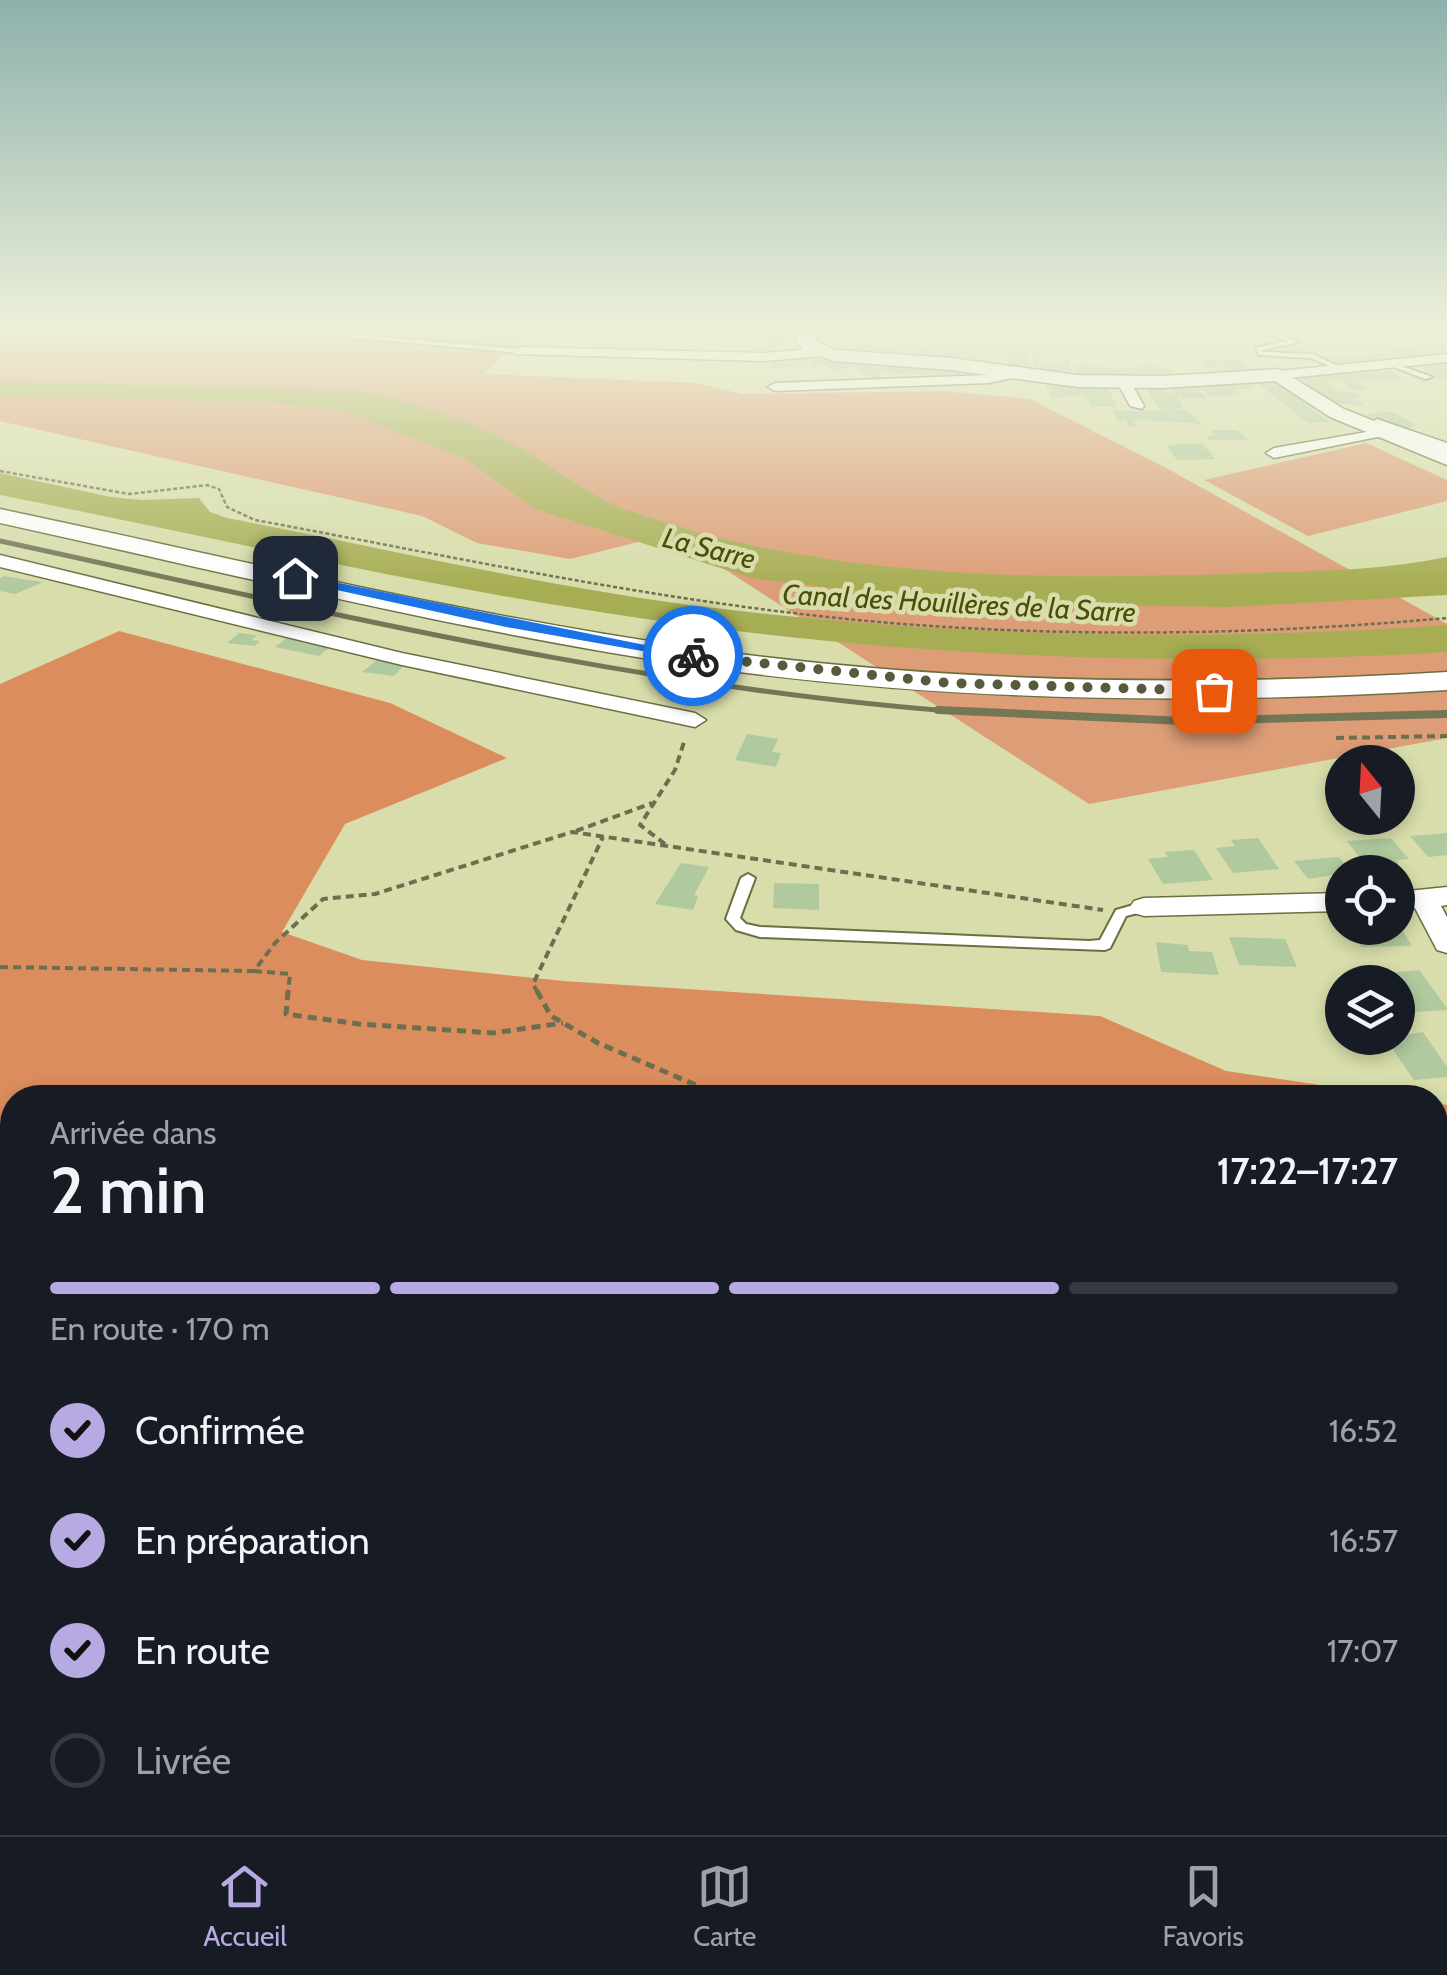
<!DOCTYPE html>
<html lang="fr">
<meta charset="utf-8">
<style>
body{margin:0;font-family:Cabin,sans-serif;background:#20242c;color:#f1f3f6;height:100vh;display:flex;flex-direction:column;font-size:38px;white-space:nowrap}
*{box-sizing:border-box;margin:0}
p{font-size:32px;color:#9ea1a6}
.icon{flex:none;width:55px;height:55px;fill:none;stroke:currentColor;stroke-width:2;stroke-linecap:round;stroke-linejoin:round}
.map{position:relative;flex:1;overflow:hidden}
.details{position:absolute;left:0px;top:1085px;width:1448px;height:750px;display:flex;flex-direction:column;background:#171b24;border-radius:40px 40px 0 0;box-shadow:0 5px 15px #0003}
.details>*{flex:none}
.needle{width:65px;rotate:342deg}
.tools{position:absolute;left:1325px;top:745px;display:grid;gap:20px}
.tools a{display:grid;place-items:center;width:90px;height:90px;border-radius:50%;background:#171b24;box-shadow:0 5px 15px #0003;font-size:50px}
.pin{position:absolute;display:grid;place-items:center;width:85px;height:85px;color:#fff;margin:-42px;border-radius:20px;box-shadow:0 5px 15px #0006}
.courier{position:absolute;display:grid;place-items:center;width:100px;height:100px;margin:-50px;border:8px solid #1a73e8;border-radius:50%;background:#fff;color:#222;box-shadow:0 2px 12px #0007}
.head em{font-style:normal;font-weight:600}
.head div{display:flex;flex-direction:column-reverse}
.head{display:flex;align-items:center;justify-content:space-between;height:170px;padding:0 50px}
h1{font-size:65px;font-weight:600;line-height:75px}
.bar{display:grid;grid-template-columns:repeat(4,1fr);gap:15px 10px;align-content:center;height:120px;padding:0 50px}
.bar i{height:12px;border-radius:8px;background:#363941}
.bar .active{background:#b7a9e1}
.bar p{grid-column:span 4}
ol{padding:0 50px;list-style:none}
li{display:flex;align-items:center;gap:30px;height:110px}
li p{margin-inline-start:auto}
li .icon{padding:10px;border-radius:50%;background:#b7a9e1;color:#111;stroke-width:4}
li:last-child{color:#9ea1a6}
li i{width:55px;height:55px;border:5px solid #363941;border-radius:50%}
.menu{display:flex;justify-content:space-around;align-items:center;height:140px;border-top:2px solid #363941;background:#171b24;font-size:28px;color:#9ea1a6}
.menu a{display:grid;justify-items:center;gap:5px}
.menu .active{color:#b7a9e1}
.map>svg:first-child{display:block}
</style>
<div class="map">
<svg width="1447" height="1835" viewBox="0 0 1447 1835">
<rect width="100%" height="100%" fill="#d8ddab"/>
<g fill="#dd9d77">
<polygon points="0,332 525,332 484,374 696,383 743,394 945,391 1030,399 1170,470 1447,624 1447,738 1089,804 670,534 570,559 477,543 422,516 0,421"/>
<polygon points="1366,443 1447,480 1447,501 1308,536 1204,480"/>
</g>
<polygon fill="#db8d5d" points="119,631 390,703 507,758 345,824 282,932 362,960 563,981 1100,1016 1226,1071 1400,1097 12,1098 12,1822 1435,1822 1435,1103 1447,1105 1447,1835 0,1835 0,684"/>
<g fill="#a7ad53">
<path d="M0,381L361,391C413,403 464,418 511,443C548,462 583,493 622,508C815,579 1026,580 1228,574C1300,571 1376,572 1447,557V595L1228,607L943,602L752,578L535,509L466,459L342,410L276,403L0,395Z"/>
<path d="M0,473L111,497L142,500L199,498L210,512L227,518C378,547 529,583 682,604C936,637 1192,643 1447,625V652C1178,668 907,657 639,618C425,587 212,537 0,495Z"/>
</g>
<g fill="#b0c99e">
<polygon points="770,333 788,333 788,347 776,347 775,356 757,356 760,339 770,339"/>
<polygon points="534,339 569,341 564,348 529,347"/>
<polygon points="1439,339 1447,341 1447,352 1437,353 1442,356 1389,356 1377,350 1425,347 1417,342 1437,343 1430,340"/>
<polygon points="839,342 895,349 901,344 905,345 905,350 927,349 937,354 973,350 977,359 847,352 837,349"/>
<polygon points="1008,351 1027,351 1028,372 1006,370"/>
<polygon points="1031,352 1040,352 1039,366 1069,360 1070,368 1062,367 1072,368 1073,374 1035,373"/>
<polygon points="1382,354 1393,360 1334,364 1325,356"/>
<polygon points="789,359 807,359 807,367 771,368 773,363 788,364"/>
<polygon points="811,359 862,362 863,366 963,368 962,374 947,376 879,373 881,380 874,380 856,367 839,370 829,370 829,365 811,366"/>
<polygon points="1201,359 1238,359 1252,375 1227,375 1220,367 1208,368"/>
<polygon points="1447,362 1447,380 1440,381 1433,378 1432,372 1423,371 1425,366"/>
<polygon points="1144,364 1170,369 1175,375 1076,374 1075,365 1139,369 1137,366 1146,366"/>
<polygon points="1346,370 1353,374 1391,371 1407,380 1340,379 1357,380 1368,390 1353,390 1339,380 1327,381 1316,374"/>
<polygon points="1295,373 1316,374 1338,391 1355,393 1360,397 1354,397 1364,406 1329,402"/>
<polygon points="1270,377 1282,385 1329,422 1308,423 1252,379"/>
<polygon points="1247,379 1257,387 1236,390 1242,395 1208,396 1204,390 1198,390 1208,398 1183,399 1177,394 1183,407 1175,409 1188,410 1201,424 1141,420 1134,422 1135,427 1128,426 1126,420 1118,422 1112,410 1164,411 1158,408 1145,386 1162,386 1166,393 1174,394 1169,386 1180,386 1172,389 1194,389 1187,384"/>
<polygon points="1046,384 1107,385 1117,407 1091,407 1087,398 1080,395 1051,398"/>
<polygon points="1380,411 1394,413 1417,425 1403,429 1366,415"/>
<polygon points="1211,430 1237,430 1249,440 1209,440 1206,436 1216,436"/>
<polygon points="1183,444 1203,444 1215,459 1177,460 1166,445"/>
<polygon points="4,576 35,581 43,582 15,594 0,591 0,578"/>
<polygon points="239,633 257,635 252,640 260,641 255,646 227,643"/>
<polygon points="287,638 330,647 319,656 275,647"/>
<polygon points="378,659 385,662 404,665 394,676 362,672"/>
<polygon points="747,734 778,739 772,752 781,753 776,767 735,760"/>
<polygon points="1447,833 1447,855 1428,857 1410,836"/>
<polygon points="1258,838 1279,869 1233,873 1216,848 1235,846 1231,840"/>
<polygon points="1391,838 1409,859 1396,860 1399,864 1367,867 1347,841"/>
<polygon points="1194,850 1213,880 1163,884 1148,859 1168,857 1165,852"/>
<polygon points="1339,857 1351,872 1308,879 1294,861"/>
<polygon points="681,863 709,867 694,895 698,896 693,910 655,904"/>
<polygon points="774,883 819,884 819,910 773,908"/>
<polygon points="1398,923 1412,946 1361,947 1349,928 1398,928"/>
<polygon points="1229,937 1285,939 1297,967 1239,965"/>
<polygon points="1156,942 1188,945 1189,951 1212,952 1219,975 1161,972"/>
<polygon points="1419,970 1447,1008 1447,1010 1415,1012 1387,973"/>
<polygon points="1423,1032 1447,1067 1447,1077 1414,1080 1385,1038"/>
</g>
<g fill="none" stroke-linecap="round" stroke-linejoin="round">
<g stroke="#6c6f42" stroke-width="4">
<g id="lane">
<polygon points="293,332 321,332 520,349 523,351 520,353"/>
<polygon points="1262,332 1272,332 1299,342 1262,350 1263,352 1312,354 1340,367 1334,368 1311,358 1259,355 1255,348 1288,341"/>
<polygon points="1389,363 1393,363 1432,377 1425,379 1389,365"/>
<polygon points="748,874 755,878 740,918 746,924 760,927 1089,941 1100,940 1116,910 1144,902 1151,907 1149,910 1126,916 1110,948 1105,950 760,937 736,930 726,919 741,878"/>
</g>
</g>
<g stroke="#6c6f42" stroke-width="3">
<g id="street">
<polygon points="520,347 765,353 821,348 828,352 821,356 765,361 515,354 513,351"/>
<polygon points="1447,354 1447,362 1279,379 1272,375 1279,371"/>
<polygon points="1011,370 1018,374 1016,377 989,383 775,391 768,387 775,383 989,375"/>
<polygon points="1124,378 1129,379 1144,406 1142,409 1130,406 1117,382"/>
<polygon points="1377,419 1447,443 1447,453 1392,434 1274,458 1266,453 1274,448 1378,430 1369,424"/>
<polygon points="0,555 402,653 695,713 706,720 695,727 402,665 0,567"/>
<polygon points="1447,887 1447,905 1441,906 1447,917 1447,953 1437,950 1415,908 1398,910 1398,892"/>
<polygon points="1342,893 1342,911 1144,916 1134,913 1130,907 1134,901 1144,898"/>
</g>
</g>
<g stroke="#6c6f42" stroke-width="3">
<g id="secondary">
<polygon points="797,332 815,332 816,341 836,350 951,358 1078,375 1163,376 1279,369 1344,409 1447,450 1447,465 1330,417 1275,381 1163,388 1078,387 951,370 833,361 802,349 795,339"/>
<path d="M0,509C233,558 466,616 702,649C950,684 1198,687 1447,672V690C1198,705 949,702 702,667C466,633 233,574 0,523Z"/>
</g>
</g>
<path stroke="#6c6f4f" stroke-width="2.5" stroke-dasharray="4 2.5" stroke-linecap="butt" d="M0,471L129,494L207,485L219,489L227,507L255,520C428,552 601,589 776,611C997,639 1225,638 1447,618"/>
<g stroke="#6c6f4f" stroke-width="4" stroke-dasharray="8 5" stroke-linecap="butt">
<polyline points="1336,738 1447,736"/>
<polyline points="576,831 652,803"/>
<polyline points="665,844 640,825 675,770 685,739"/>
<polyline points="0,967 254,971 275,943 323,899 375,894 572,832 1103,910"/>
<polyline points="254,971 290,974 288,993"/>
<polyline points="538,993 533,984 603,837"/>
</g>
<g stroke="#6c6f4f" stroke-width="5" stroke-dasharray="9 6" stroke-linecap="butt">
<polyline points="288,991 286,1014 359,1024 493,1033 563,1023"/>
<polyline points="537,991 551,1016 598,1043 726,1098"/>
<polyline points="1435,1273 1447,1269"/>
</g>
<polyline stroke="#6c6f4f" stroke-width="6" stroke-dasharray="12 8" stroke-linecap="butt" points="535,1835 536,1822"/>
<use href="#lane" fill="#fff" fill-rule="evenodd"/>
<use href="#street" fill="#fff" fill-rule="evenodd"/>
<use href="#secondary" fill="#fff" fill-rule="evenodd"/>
<path stroke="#747756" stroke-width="5" d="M0,541C323,611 644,690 975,713"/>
<polyline stroke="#747756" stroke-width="8" points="938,710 1184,721 1447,714"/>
</g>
<linearGradient id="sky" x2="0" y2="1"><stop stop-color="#8eb1ac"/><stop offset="0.56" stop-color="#edf0d9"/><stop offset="1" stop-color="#edf0d9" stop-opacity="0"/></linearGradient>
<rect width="1447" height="589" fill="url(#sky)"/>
<polygon fill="#1a73e8" points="295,574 699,656 693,660 506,627 291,580"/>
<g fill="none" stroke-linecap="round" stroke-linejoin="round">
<polyline stroke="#585a3e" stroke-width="10" stroke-dasharray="0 18" points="693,656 949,683 1214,691"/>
</g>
<g text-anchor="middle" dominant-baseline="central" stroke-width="9" stroke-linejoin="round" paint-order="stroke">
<g font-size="28" font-style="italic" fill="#4b4e06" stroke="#d8ddab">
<text transform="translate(709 548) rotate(14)">La Sarre</text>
<text transform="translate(959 603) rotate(3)">Canal des Houillères de la Sarre</text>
</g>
</g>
</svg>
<div class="tools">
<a><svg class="needle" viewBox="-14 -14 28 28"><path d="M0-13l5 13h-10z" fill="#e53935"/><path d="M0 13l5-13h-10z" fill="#9ea1a6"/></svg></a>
<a><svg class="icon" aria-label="locate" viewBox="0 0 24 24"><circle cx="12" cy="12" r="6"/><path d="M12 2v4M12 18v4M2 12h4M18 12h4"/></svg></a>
<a><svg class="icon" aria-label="layers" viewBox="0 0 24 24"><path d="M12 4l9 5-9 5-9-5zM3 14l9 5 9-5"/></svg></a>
</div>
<div class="pin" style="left:1214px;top:691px;background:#ea580c"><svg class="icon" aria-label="bag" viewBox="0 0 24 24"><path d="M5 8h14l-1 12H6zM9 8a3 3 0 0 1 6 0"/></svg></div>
<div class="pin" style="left:295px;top:578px;background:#1f2937"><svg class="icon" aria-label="home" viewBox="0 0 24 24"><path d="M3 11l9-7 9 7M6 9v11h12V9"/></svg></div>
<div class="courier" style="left:693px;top:656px"><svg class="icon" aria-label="bike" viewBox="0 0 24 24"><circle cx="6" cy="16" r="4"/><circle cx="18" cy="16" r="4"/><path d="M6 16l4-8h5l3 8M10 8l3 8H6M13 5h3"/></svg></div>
<section class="details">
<div class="head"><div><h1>2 min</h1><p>Arrivée dans</p></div><em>17:22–17:27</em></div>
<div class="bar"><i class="active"></i><i class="active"></i><i class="active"></i><i></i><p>En route · 170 m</p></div>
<ol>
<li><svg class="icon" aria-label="check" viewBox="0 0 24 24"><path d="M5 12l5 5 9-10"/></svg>Confirmée<p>16:52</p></li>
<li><svg class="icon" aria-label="check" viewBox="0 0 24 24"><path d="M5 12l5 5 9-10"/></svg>En préparation<p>16:57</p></li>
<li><svg class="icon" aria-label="check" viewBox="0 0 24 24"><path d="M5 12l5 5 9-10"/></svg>En route<p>17:07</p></li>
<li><i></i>Livrée</li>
</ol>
</section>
</div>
<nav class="menu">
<a class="active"><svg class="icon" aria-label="home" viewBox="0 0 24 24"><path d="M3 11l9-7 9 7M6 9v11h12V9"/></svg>Accueil</a>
<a><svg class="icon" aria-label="map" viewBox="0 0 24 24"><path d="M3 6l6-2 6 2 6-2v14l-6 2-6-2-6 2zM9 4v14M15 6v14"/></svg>Carte</a>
<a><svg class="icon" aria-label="saved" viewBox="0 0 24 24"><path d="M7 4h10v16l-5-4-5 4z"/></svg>Favoris</a>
</nav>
